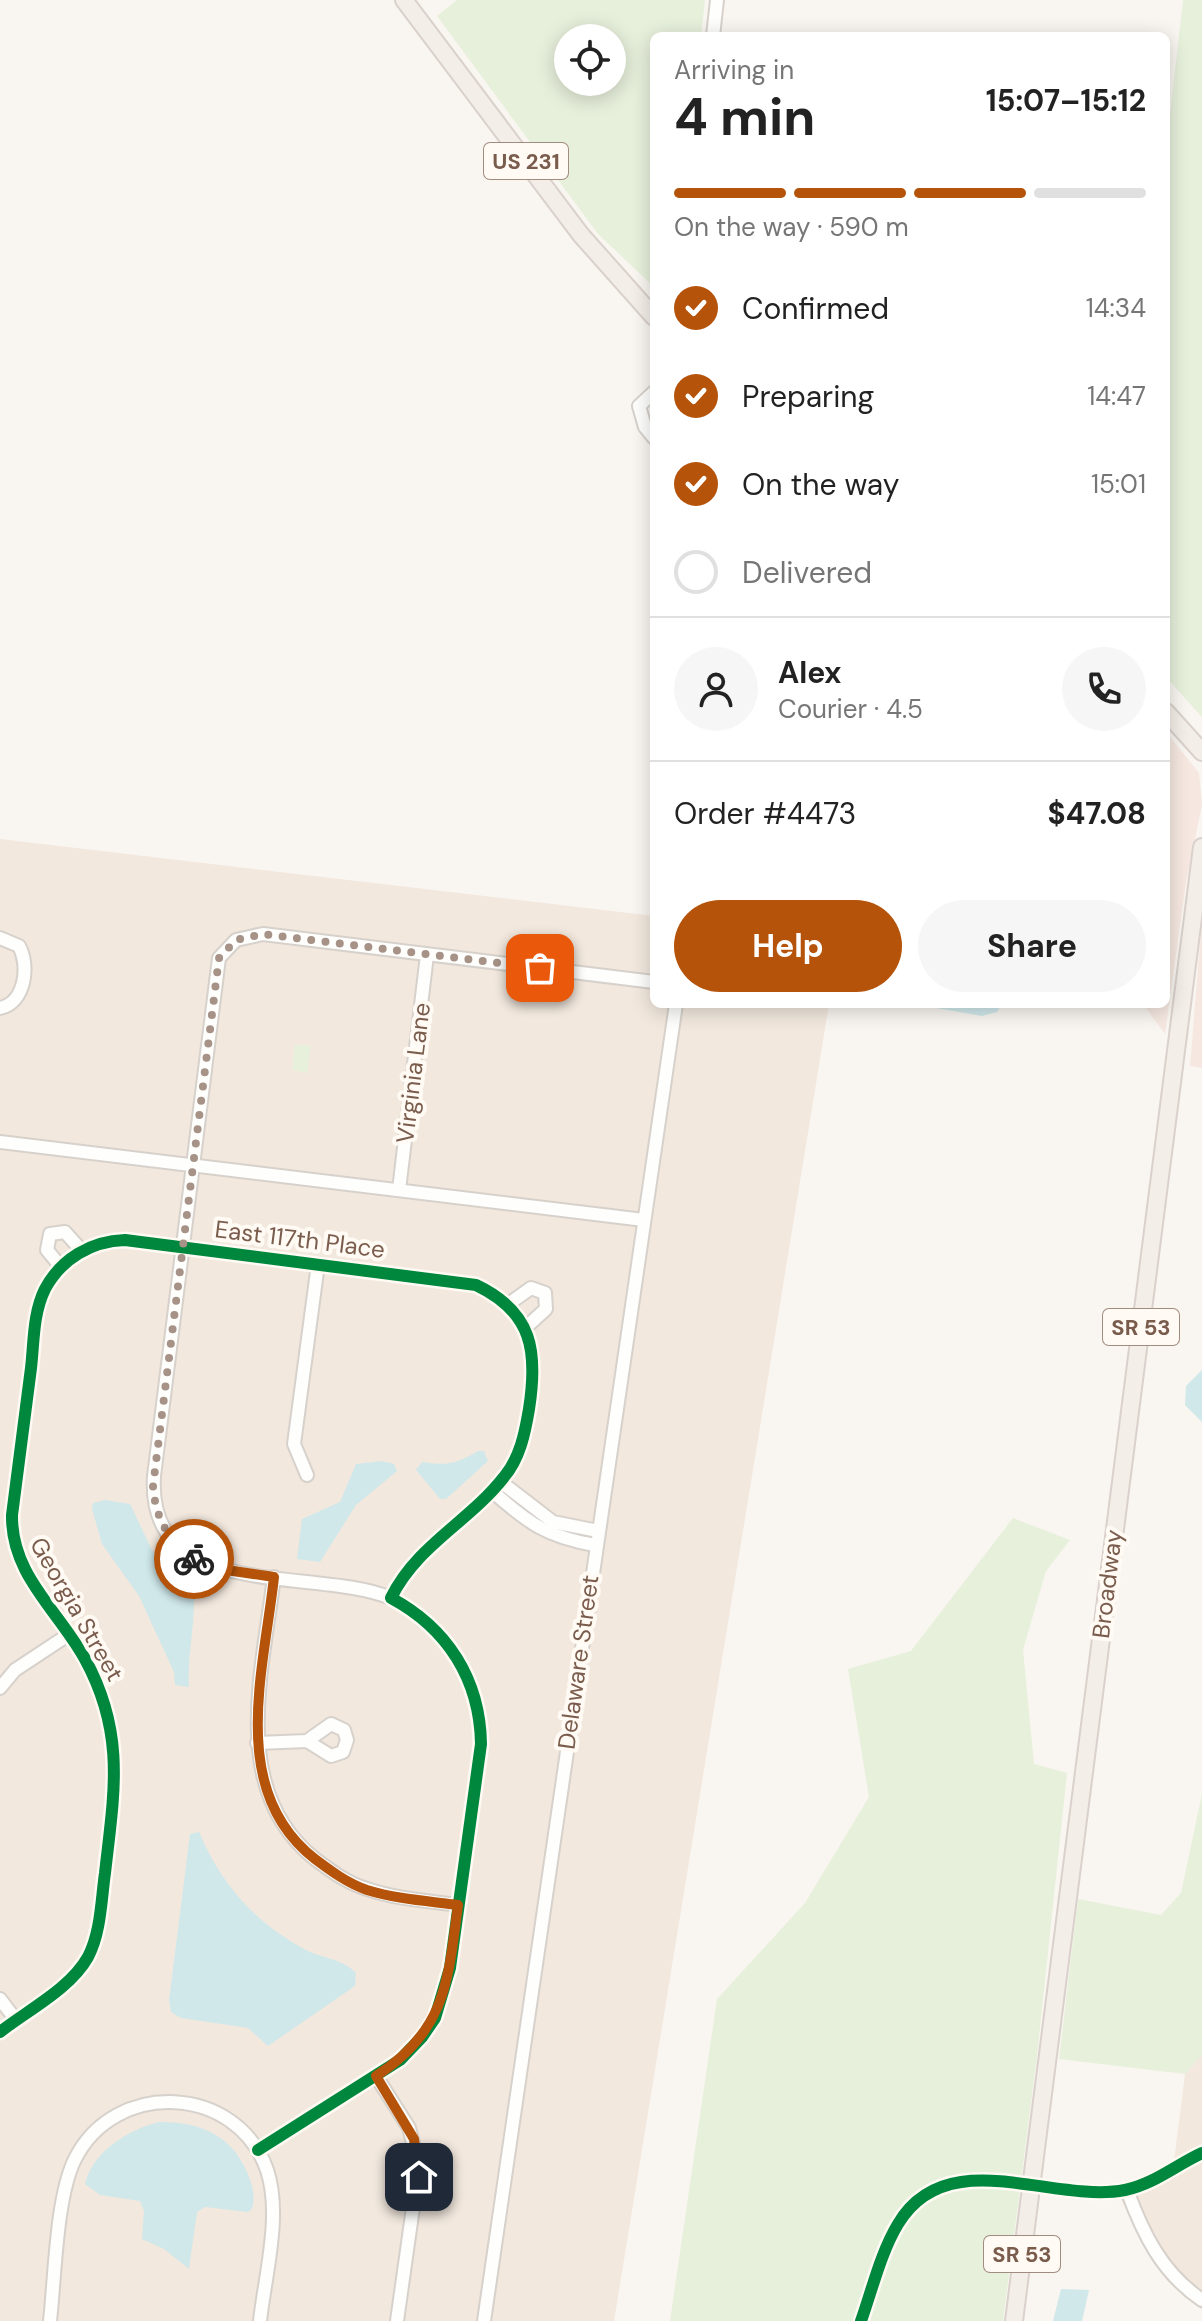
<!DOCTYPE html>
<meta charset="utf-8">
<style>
body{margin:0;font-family:"DM Sans",sans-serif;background:#f6f6f6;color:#222;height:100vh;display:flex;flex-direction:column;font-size:30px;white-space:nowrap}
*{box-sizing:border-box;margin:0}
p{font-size:26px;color:#767676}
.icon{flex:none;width:44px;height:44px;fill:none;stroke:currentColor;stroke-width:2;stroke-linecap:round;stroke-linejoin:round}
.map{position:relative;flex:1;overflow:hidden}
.panel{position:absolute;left:650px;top:32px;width:520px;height:976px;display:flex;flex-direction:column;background:#fff;border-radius:12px;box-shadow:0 4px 20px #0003}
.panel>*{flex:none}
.controls{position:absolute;left:554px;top:24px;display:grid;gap:16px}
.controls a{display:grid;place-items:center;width:72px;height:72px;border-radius:50%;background:#fff;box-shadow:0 4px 20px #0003;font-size:40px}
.pin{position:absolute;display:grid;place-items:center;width:68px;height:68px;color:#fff;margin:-34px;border-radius:16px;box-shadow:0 4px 12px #0006}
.courier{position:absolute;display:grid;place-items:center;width:80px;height:80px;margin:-40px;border:6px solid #b45309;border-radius:50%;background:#fff;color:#222;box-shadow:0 2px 10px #0007}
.summary em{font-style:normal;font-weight:700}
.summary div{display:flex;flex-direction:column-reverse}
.summary{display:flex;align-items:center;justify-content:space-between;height:136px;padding:0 24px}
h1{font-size:52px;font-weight:700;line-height:60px}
.bar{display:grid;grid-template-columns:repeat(4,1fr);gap:12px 8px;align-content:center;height:96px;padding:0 24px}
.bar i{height:10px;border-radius:6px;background:#e0e0e0}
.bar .on{background:#b45309}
.bar p{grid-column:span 4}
.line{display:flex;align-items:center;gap:20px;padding:0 24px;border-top:2px solid #e0e0e0}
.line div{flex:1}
.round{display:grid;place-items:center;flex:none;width:84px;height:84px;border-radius:42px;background:#f6f6f6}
ol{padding:0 24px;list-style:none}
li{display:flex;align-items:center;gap:24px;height:88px}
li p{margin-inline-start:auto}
li .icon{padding:8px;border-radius:50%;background:#b45309;color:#fff;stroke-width:4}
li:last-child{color:#767676}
li i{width:44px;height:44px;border:4px solid #e0e0e0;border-radius:50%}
.cta{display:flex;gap:16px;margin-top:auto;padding:16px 24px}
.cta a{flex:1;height:92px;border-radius:48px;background:#b45309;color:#fff;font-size:32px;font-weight:700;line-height:92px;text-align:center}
.cta a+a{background:#f6f6f6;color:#222}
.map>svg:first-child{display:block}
</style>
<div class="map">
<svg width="1202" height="2321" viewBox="0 0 1202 2321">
<rect width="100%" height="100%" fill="#f9f5f0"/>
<g fill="#f2e8de">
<polygon points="0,839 654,916 654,1004 829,1004 614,2321 0,2321"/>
<polygon points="1202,2055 1202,2310 1158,2268 1121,2199 1172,2177 1185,2074"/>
</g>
<g fill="#f6e8e1">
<polygon points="1166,732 1199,773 1202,805 1186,882 1165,1034 1143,1004 1166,1004"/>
<polygon points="1202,919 1202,1068 1190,1066"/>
</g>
<g fill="#e7f0db" fill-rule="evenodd">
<path d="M457,0H705L701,36H654V287L598,234L437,16ZM612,38V82H568V38Z"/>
<polygon points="1183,0 1202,0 1202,717 1166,677 1166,149"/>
<polygon points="295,1045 311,1046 307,1073 292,1070"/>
<polygon points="1013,1518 1070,1540 1046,1571 1023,1650 1034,1764 1067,1773 1037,2056 1003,2321 670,2321 717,1999 805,1903 869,1797 848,1669 911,1651"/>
<polygon points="1202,1794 1202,2055 1185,2074 1059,2059 1078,1899 1161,1915 1181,1893"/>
</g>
<g fill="#d0e8ea">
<polygon points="913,1004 1002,1004 997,1012 982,1016"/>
<polygon points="1202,1370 1202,1422 1185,1405 1186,1386"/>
<path d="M478,1451H484L488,1461L446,1499H440L416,1470L422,1462C446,1466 457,1464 478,1451Z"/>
<polygon points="382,1461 394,1464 397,1471 356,1505 320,1562 297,1559 302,1519 340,1502 356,1464"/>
<path d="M105,1500L130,1504L152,1550L171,1572L193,1584C197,1619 187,1652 189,1687L175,1685L174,1672L139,1596L102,1544L92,1509L93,1503Z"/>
<path d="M199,1832C221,1884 255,1923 306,1950C324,1959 341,1958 356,1973L355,1986L268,2046L248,2028L181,2018L171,2012L169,2000L190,1834Z"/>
<path d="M159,2122C197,2121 231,2134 247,2172C252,2184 256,2195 252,2209L248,2212L205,2207L197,2212L189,2269L164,2249L142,2239L144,2211L140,2201L100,2195L85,2184C93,2151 128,2130 159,2122Z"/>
<polygon points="1061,2289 1089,2290 1082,2321 1053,2321"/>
</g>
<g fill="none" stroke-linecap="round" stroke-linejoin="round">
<g stroke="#d7d1cb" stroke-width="16">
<g id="minor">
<polyline points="713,36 717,0"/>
<polyline points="654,392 639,406 645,427 654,438"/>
<path d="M0,938L19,946C30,966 25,1003 0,1008"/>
<polyline points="0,1142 644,1220"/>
<polyline points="399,1190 427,955"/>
<polyline points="61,1267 47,1250 50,1234 65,1232 82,1251"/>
<polyline points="507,1305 531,1288 545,1293 546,1309 524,1329"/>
<polyline points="307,1475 294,1444 318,1264"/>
<polyline points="501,1482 553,1522 598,1531"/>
<path d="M492,1491C528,1523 547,1537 595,1545"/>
<path d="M274,1577C263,1670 228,1790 315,1859C331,1871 347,1883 367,1889C396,1899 428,1901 458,1905"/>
<path d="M391,1598C313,1566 146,1604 154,1476L219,958L236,940L263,934L654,982"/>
<polyline points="0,1688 15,1670 68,1635"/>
<polyline points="257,1743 307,1741 331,1724 344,1730 347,1740 343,1752 331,1756 307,1741"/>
<polyline points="0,1999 16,2020"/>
<path d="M0,2032C28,2010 70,1989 88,1957C101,1932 101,1901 105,1873C114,1793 126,1734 85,1659C58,1610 11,1575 12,1515C18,1466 25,1417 31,1368C34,1342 33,1313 45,1289C61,1259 91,1241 125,1240L476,1285C533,1312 538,1352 529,1409C525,1433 520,1458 504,1477C469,1522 417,1545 391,1598C447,1628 480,1679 481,1744L450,1968L435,2018L422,2037L400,2060L258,2150"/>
<polyline points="376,2076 409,2128 419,2165 397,2321"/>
<path d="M1127,2190C1143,2234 1162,2273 1202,2300"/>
<path d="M50,2321C55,2277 56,2197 75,2159C115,2079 237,2084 267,2170C282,2215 265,2275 260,2321"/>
<polyline points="484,2321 676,1004"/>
<path d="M861,2321C872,2290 881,2252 898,2224C947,2142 1052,2204 1125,2190C1154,2184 1176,2165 1202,2153"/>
</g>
</g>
<g stroke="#dad1cc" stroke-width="20">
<g id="major">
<polyline points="404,0 581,235 654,317"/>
<polyline points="1166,712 1202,752"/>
<polyline points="1014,2321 1202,847"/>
</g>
</g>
<use href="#minor" stroke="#fefefd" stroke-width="12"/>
<use href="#major" stroke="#f3eee8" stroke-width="16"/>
<g stroke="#fffaf3" stroke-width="17">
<g id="cycleway">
<path d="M0,2032C28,2010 70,1989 88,1957C101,1932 101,1901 105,1873C114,1793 126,1734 85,1659C58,1610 11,1575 12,1515C18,1466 25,1417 31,1368C34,1342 33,1313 45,1289C61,1259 91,1241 125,1240L476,1285C533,1312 538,1352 529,1409C525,1433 520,1458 504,1477C469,1522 417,1545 391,1598C447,1628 480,1679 481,1744L450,1968L435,2018L422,2037L400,2060L258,2150"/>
<path d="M861,2321C872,2290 881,2252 898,2224C947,2142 1052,2204 1125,2190C1154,2184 1176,2165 1202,2153"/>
</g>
</g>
<use href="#cycleway" stroke="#00873e" stroke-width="12"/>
</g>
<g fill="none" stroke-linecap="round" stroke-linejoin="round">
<path stroke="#a69286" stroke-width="8" stroke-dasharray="0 14.4" d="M194,1559C168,1542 155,1516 153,1486L219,958L236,940L263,934L540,968"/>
<path stroke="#b45309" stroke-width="10" d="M194,1559L213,1568L274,1577C264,1670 227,1791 315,1859C331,1871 347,1883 367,1890C396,1899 428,1901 458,1905C448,1981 446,2031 376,2076L414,2139L419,2177"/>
</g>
<g text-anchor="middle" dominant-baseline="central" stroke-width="8" stroke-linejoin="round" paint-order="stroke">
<g fill="#fffaf3" stroke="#a28b7f" stroke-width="2">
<rect x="484" y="143" width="84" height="36" rx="6"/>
<rect x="1103" y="1309" width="76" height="36" rx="6"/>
<rect x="984" y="2236" width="76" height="36" rx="6"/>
</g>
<g font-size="22" font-weight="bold" fill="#7a5c4d">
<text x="526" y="161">US 231</text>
<text x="1141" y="1327">SR 53</text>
<text x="1022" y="2254">SR 53</text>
</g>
<g font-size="24" fill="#7a5c4d" stroke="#fffaf3">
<text transform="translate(413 1073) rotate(-83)">Virginia Lane</text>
<text transform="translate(300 1239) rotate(7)">East 117th Place</text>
<text transform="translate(1107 1584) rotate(-83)">Broadway</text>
<text transform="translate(77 1609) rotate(60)">Georgia Street</text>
<text transform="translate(578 1662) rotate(-82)">Delaware Street</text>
</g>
</g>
</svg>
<div class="controls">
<a><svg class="icon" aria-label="locate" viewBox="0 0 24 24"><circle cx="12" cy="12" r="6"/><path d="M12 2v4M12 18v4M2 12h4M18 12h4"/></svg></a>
</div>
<div class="pin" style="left:540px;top:968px;background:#ea580c"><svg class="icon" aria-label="bag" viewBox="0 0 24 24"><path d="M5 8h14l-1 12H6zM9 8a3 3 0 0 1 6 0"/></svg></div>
<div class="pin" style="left:419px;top:2177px;background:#1f2937"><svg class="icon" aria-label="home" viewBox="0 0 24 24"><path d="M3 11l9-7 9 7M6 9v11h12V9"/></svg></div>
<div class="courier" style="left:194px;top:1559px"><svg class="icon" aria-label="bike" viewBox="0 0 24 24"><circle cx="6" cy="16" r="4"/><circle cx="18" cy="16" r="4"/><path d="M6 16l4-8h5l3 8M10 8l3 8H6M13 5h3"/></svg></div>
<section class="panel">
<div class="summary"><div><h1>4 min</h1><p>Arriving in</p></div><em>15:07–15:12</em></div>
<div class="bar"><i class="on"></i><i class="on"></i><i class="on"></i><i></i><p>On the way · 590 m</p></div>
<ol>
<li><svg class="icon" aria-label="check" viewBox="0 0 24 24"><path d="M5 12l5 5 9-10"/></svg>Confirmed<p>14:34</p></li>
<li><svg class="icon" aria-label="check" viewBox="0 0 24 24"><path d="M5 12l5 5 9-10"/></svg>Preparing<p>14:47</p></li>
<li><svg class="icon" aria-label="check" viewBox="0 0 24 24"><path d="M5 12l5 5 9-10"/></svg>On the way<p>15:01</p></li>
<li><i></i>Delivered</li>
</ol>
<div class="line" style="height:144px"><a class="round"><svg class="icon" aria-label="person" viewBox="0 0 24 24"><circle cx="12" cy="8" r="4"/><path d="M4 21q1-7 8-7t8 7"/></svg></a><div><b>Alex</b><p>Courier · 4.5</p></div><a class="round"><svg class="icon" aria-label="phone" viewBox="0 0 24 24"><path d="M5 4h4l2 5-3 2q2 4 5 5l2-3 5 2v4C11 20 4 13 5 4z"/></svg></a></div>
<div class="line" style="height:104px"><div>Order #4473</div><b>$47.08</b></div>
<div class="cta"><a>Help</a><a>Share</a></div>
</section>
</div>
